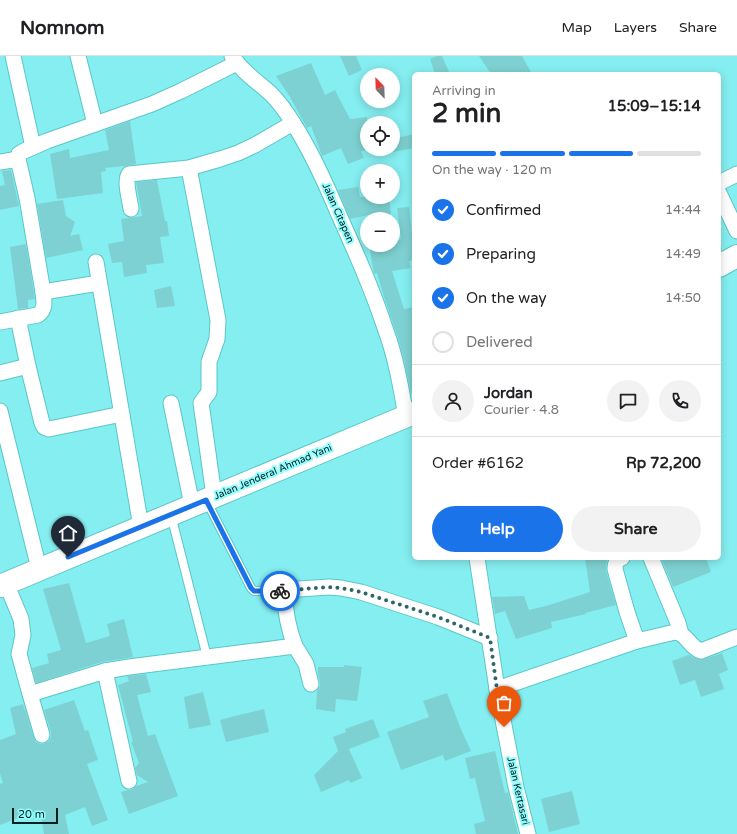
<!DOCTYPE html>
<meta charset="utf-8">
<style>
body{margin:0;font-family:"Varela Round",sans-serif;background:#f2f2f2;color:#202124;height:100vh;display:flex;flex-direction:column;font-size:15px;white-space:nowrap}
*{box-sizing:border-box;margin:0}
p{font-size:13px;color:#757577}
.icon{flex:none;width:22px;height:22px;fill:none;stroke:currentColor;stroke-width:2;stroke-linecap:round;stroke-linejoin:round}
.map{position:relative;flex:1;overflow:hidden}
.side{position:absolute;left:412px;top:16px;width:309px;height:488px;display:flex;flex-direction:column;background:#fff;border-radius:6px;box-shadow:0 2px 10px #0003}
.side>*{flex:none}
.needle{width:26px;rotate:337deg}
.fabs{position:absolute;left:360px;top:12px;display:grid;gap:8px}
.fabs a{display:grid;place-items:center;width:40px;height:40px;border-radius:50%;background:#fff;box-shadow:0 2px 10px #0003;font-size:20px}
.scale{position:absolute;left:12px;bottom:10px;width:46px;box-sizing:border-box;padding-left:4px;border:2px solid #001f1f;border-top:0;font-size:11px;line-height:14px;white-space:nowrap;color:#001f1f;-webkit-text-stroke:3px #93fcfd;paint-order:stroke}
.pin{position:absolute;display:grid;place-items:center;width:34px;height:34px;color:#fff;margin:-41px -17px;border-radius:50% 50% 50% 0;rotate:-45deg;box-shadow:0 0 4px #0007}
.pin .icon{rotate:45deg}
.courier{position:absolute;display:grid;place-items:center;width:40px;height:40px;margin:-20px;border:3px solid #1a73e8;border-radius:50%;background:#fff;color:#222;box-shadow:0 1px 5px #0007}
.headline em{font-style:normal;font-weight:700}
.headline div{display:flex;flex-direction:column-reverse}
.headline{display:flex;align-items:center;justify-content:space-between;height:68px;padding:0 20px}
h1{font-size:26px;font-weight:700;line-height:30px}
.bar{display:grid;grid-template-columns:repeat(4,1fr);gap:6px 4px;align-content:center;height:48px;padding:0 20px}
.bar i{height:5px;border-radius:3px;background:#e0e0e0}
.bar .selected{background:#1a73e8}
.bar p{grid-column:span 4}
.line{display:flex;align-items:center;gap:10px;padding:0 20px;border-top:1px solid #e0e0e0}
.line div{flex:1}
.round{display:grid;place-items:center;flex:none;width:42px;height:42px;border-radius:21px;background:#f2f2f2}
ol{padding:0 20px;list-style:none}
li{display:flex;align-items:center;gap:12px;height:44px}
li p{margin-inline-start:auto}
li .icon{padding:4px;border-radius:50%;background:#1a73e8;color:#fff;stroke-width:4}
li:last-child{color:#757577}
li i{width:22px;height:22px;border:2px solid #e0e0e0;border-radius:50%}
.cta{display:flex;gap:8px;margin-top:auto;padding:8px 20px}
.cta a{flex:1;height:46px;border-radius:24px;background:#1a73e8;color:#fff;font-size:16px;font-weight:700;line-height:46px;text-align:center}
.cta a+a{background:#f2f2f2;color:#202124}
header{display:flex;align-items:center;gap:24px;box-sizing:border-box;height:56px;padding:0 20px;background:#fff;border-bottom:1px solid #e0e0e0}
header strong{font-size:19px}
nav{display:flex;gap:22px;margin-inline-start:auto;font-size:14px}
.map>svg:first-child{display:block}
</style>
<header>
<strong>Nomnom</strong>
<nav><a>Map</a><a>Layers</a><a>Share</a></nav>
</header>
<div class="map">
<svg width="737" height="778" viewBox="0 0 737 778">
<rect width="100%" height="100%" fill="#85eef0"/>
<g fill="#7ed1d2">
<polygon points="340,0 356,0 362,14 349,20"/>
<polygon points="437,0 442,0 450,18 435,18 430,3"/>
<polygon points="479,0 522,0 532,18 491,18"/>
<polygon points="311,7 325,39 335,34 339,42 350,63 367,61 367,94 361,95 364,102 348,108 341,92 322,100 311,70 307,72 290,41 276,20"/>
<polygon points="130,65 136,108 124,110 105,112 106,115 101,116 103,137 57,143 50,98 69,93 70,102 109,94 105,74"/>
<polygon points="414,78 414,92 393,96 393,83"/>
<polygon points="11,114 19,150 0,154 0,130 5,129 2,115"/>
<polygon points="157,124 165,165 167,165 169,180 160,181 164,207 146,209 147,217 124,221 122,206 112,207 108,188 124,185 121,163 142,160 136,126"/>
<polygon points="358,131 360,141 389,141 391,158 369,162 369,159 350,163 338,134"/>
<polygon points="63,144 66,160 75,166 70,180 79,178 83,194 46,202 37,148"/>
<polygon points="409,151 412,178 414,178 414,204 409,205 411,212 392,215 404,253 414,251 414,336 411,337 404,304 398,282 384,241 377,217 374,218 369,189 393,189 393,185 401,183 397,152"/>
<polygon points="26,188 35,243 28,244 28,252 18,253 10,191"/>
<polygon points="171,230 175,250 157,252 154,234"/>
<polygon points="585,502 608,502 606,508 606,515 616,549 585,557 586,558 551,566 552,572 516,583 505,555 495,558 492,541 524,540 529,554 546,550 590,536"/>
<polygon points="661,502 706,502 711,516 673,531"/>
<polygon points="69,527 86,587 110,580 107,568 124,563 133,601 102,606 36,627 32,612 49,607 47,598 61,594 43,533"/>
<polygon points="722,597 728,614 719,618 724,633 701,641 695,624 680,629 672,605 689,599 697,603 704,603"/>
<polygon points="344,609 362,611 357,645 336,643 335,656 316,653 317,635 320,630 320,626 318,617 318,611 344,611"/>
<polygon points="146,618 151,636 137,639 148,680 155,678 178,740 129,758 121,736 127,734 131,734 136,730 148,726 137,719 135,712 139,707 131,686 133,686 118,629 129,625 127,620"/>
<polygon points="203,636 211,669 189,673 184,641"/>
<polygon points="447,637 460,671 471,695 445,705 443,699 401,714 387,676 429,661 423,645"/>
<polygon points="74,644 85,675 88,674 98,704 87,708 108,764 92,770 85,751 65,759 69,778 44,778 41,761 36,763 34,756 0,769 0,728 3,727 0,717 0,684 16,678 10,652 23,648 34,682 36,686 40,688 44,688 49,685 51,681 51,676 44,654"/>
<polygon points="264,653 269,676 226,686 220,664 235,660"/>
<polygon points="373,663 380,681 349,693 362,722 350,727 349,724 321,736 314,719 338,695 333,681 346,676 345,673"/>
<polygon points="495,695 505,737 508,736 518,778 476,778 474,768 485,765 475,722 470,723 465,702"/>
<polygon points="572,735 580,768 549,776 541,743"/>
</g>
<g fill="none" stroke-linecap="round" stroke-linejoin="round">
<g stroke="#5bc6c7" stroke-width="10">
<g id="lane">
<polyline points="206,444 251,532 254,535 284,534"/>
<polyline points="171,459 207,601"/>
</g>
</g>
<g stroke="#5bc6c7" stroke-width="17">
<g id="street">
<polyline points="13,0 33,91"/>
<polyline points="78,0 95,68"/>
<path d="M232,0C243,17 257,25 271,38C279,46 287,57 293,67C312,96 326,128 339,159C356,197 373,235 386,275C396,302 401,332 406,360"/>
<polyline points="0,106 18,103"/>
<polyline points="189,112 218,264 217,283 209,306 209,336 201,347 214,440"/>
<polyline points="719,127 737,118"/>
<polyline points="719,137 737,175"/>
<path d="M131,153C130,144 124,125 129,118L189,112L220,103L238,97L255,89L293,67"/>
<polyline points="96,206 141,471"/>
<polyline points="43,236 99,227"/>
<path d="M0,266L38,259C46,253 44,245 43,236L27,142L18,103L19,98L24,95L47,85L152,48L181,35L237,7"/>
<polyline points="28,310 42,367 44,371 49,373 122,358"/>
<polyline points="0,317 28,310 18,262"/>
<polyline points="171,347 192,449"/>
<polyline points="0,355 39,513"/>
<polyline points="477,502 497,633 516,731 528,778"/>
<path d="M622,502C616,504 615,508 615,513L627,556L637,585"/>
<path d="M6,527L21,563L23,579L19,598L30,638L105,615L129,611L295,590C288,572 285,554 284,534L329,531L341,532L361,536L438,561L490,582"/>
<path d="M679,577C688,581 691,592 701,595L737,581"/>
<polyline points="295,590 306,608 311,628"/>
<polyline points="105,615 129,725"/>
<polyline points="497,633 637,585 675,576 679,577 680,574 678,567 651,502"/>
<polyline points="30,638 42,679"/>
</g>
</g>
<g stroke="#5bc6c7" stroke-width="24">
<g id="highway">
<polyline points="719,210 737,200"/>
<polyline points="0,530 414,357"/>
</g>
</g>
<use href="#lane" stroke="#fff" stroke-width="8"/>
<use href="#street" stroke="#fff" stroke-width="15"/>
<use href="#highway" stroke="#fff" stroke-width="22"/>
</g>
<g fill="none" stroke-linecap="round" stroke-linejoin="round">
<polyline stroke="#2f6768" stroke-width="4" stroke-dasharray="0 7.2" points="280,535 328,531 341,532 361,536 438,561 490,582 497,634 504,671"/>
<polyline stroke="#1a73e8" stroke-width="5" points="68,501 206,444 251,532 254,535 280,535"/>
</g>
<g text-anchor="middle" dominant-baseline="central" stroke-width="4" stroke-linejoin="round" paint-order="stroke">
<g font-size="10" fill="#001f1f" stroke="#93fcfd">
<text transform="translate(338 157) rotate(66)">Jalan Citapen</text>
<text transform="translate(273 416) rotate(-23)">Jalan Jenderal Ahmad Yani</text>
<text transform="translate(518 735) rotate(77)">Jalan Kertasari</text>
</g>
</g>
</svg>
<div class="fabs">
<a><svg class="needle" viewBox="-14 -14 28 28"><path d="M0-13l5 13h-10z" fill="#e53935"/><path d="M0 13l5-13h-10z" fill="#757577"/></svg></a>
<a><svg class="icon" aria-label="locate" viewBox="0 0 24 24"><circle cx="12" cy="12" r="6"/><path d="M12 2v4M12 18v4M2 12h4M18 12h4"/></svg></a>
<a>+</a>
<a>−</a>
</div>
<div class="scale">20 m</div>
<div class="pin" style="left:504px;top:671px;background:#ea580c"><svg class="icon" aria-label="bag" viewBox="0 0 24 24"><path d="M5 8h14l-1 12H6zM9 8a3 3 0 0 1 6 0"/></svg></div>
<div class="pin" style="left:68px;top:501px;background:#1f2937"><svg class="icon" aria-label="home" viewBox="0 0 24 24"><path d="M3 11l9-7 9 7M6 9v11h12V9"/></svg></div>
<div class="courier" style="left:280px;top:535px"><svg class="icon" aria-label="bike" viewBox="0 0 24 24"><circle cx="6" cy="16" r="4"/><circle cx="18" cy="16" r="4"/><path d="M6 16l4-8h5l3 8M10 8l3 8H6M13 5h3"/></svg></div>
<section class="side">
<div class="headline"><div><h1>2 min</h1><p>Arriving in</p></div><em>15:09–15:14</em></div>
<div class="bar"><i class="selected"></i><i class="selected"></i><i class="selected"></i><i></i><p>On the way · 120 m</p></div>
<ol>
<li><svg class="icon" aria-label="check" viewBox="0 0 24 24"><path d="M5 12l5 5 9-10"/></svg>Confirmed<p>14:44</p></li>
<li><svg class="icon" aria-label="check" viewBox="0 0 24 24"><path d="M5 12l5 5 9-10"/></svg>Preparing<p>14:49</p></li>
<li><svg class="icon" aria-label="check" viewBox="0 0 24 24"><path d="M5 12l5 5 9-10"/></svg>On the way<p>14:50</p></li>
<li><i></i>Delivered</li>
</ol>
<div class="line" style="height:72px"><a class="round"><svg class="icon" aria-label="person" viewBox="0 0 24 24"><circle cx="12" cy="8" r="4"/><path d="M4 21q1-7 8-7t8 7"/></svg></a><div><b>Jordan</b><p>Courier · 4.8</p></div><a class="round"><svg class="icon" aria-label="chat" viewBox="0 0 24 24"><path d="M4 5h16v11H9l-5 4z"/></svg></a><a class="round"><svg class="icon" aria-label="phone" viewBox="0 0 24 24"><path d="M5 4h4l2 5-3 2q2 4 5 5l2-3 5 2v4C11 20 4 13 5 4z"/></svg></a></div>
<div class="line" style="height:52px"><div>Order #6162</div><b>Rp 72,200</b></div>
<div class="cta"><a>Help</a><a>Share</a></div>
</section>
</div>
